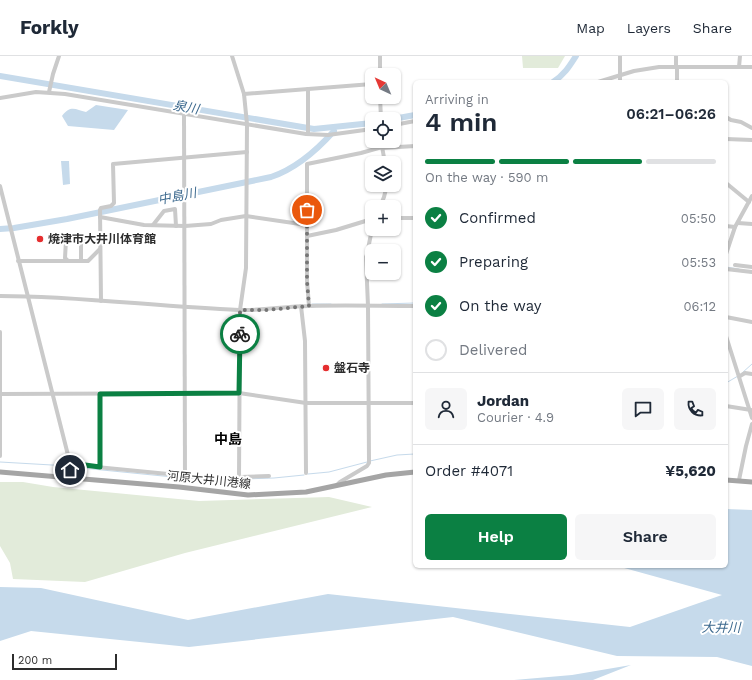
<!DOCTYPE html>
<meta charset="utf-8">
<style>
body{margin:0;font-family:"Work Sans","Noto Sans JP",sans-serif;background:#f6f6f7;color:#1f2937;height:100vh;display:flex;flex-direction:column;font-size:15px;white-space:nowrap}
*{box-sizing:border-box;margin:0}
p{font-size:13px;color:#747a83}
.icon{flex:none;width:22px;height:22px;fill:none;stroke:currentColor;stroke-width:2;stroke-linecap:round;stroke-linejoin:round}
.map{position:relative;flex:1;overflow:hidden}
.side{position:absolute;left:413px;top:24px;width:315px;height:488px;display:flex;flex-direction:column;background:#fff;border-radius:6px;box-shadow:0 1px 3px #0004}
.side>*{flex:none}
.needle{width:26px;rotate:316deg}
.tools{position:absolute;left:365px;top:12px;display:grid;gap:8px}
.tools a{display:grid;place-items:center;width:36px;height:36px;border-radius:6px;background:#fff;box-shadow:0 1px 3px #0004;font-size:20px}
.scale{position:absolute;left:12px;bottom:10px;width:105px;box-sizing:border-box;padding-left:4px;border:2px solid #2d2d2d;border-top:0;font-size:11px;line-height:14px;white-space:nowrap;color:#2d2d2d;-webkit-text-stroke:3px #fff;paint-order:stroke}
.pin{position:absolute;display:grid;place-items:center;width:34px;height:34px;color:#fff;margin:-17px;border:2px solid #fff;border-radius:50%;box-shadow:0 1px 4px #0007}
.courier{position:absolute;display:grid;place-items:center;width:40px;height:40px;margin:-20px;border:3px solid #0b8043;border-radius:50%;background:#fff;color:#222;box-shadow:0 1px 5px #0007}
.overview em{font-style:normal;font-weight:600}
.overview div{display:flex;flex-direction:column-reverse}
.overview{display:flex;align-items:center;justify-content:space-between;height:68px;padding:0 12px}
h1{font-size:26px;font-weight:600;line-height:30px}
.bar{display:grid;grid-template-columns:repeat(4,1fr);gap:6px 4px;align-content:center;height:48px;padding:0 12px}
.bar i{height:5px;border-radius:3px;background:#e0e1e3}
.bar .current{background:#0b8043}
.bar p{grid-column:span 4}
.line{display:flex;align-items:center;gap:10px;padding:0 12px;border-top:1px solid #e0e1e3}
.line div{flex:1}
.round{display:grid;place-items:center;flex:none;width:42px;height:42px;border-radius:6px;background:#f6f6f7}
ol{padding:0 12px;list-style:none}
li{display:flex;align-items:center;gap:12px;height:44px}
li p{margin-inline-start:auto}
li .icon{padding:4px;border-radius:50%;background:#0b8043;color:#fff;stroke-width:4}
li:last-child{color:#747a83}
li i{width:22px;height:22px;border:2px solid #e0e1e3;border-radius:50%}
.cta{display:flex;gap:8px;margin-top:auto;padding:8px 12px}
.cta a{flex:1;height:46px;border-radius:6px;background:#0b8043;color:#fff;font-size:16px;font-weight:600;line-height:46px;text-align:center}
.cta a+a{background:#f6f6f7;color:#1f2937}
header{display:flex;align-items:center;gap:24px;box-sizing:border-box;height:56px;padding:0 20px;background:#fff;border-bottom:1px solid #e0e1e3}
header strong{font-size:19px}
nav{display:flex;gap:22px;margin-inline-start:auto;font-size:14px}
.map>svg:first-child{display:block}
</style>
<header>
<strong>Forkly</strong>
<nav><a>Map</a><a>Layers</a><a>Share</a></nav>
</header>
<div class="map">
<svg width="752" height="624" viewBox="0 0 752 624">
<rect width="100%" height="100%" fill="#fff"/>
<g fill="#e2ebda">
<polygon points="522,0 565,0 558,12 523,12"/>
<polygon points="0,426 23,426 53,431 199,445 329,441 372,451 185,497 85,526 13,523 10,507 0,490"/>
</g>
<g fill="#c6daeb">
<path d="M96,49L128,54L114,74L68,70L62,60C71,48 76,54 86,56Z"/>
<polygon points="61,105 69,105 70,128 63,129"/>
<polygon points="726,453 752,454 752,610 717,601 617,600 453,561 189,591 31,575 0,585 0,531 41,532 188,564 328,538 630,571 722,539 617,510 726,510"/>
<polygon points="631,609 593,624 514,624 572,619"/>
</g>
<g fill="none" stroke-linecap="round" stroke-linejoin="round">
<g stroke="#c6daeb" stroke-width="1">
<polyline points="726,211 739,213"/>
<polyline points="312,248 331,248"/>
<polyline points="382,248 415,247"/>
<polyline points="742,317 752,308"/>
<polyline points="726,327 738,320"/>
<polyline points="370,405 397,399 415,398"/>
<polyline points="0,406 69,410"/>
<polyline points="72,411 183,422"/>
<polyline points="308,418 329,416 367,406"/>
<polyline points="186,422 209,424"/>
<polyline points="214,424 274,422 304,419"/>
</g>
<g stroke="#c6daeb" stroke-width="6">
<polyline points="0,20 314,73 372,67"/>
<path d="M553,26C564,19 569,11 576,0"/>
<polyline points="393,63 415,59"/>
<path d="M0,173L14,172L67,163L271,121C295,113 317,94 334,75"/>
</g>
<g stroke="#cacaca" stroke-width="4">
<polyline points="232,0 244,38 247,68 246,212 240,254 239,422"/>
<polyline points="380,0 380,19"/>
<polyline points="676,11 676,0"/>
<polyline points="677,11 677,26"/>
<polyline points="739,11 740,0"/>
<polyline points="598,26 634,15 659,11 752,11"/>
<polyline points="620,26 620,0"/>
<polyline points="49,36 53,18 59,0"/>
<polyline points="244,38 372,28"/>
<polyline points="380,41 381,63"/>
<polyline points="0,42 36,36 65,38 306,78 328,79 372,73"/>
<polyline points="184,58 185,421"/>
<polyline points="726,61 731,64 741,66 752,72"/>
<polyline points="394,69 415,65"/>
<polyline points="308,78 308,33"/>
<polyline points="726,83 752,84"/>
<polyline points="381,85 385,107"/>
<polyline points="382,92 415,90"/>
<polyline points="726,127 749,146"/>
<polyline points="0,130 70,407 70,414 59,420"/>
<polyline points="380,151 384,141 387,129"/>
<polyline points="100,161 144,169 185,170 211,168 221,164 246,160 307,169 307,225 309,250"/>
<polyline points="394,162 415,162"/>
<polyline points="738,167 752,168"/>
<polyline points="153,169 164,155 175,153 176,170"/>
<polyline points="307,169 307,108 361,97 382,91"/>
<polyline points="726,170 735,171"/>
<polyline points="307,180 336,174 372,163"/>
<polyline points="60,184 100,184"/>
<polyline points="66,184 65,202 68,205"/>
<polyline points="726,198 735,171 752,140"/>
<polyline points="366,201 372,204"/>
<polyline points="18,205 88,205 100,193"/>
<polyline points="81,205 81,184"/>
<polyline points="735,209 752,211"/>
<polyline points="726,213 752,216"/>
<path d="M0,240C80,240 159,251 239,254C263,255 285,250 309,250C344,249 380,250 415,250"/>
<polyline points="101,245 100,154 101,152 111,150 114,147 113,108 247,96"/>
<polyline points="301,250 305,285 306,417"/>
<polyline points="726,261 752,266"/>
<polyline points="0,276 0,400"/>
<polyline points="726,280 752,362"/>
<polyline points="740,320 745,317 752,318"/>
<polyline points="1,338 239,337 306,347 415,347"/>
<polyline points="100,338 100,411"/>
<polyline points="726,350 751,354"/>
<polyline points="70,407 76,409 209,422 269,420"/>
<polyline points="739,424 746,390 752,368"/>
<polyline points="336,430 340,426 367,410 369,407 368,250 366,203 372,173"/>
</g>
<g stroke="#a5a5a5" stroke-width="5">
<polyline points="0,416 179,431 248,439 306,436 386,419 415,416"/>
<polyline points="726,424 752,426"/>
</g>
</g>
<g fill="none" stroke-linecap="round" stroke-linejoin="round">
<polyline stroke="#767676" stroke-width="4" stroke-dasharray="0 7.2" points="240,278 240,254 267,254 309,250 307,225 307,154"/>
<polyline stroke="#0b8043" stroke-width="5" points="70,414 70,407 100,411 100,338 239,337 240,278"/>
</g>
<g fill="#e52e2f" stroke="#fff" stroke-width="1.5">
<circle cx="40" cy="183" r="4"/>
<circle cx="326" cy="312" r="4"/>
</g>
<g text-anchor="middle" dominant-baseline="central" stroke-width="4" stroke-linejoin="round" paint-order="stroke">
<g font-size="12" font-weight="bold" fill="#2d2d2d" stroke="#fff" text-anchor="start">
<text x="48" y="183">焼津市大井川体育館</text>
<text x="334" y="312">盤石寺</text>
</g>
<g font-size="12" fill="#2d2d2d" stroke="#fff">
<text transform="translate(209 424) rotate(6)">河原大井川港線</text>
</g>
<g font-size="13" font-style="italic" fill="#3c698e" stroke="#fff">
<text transform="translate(186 51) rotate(10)">泉川</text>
<text transform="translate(177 140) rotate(-11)">中島川</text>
<text x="721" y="571">大井川</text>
</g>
<g font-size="14" font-weight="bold" fill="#000" stroke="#fff">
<text x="228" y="383">中島</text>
</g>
</g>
</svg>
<div class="tools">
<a><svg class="needle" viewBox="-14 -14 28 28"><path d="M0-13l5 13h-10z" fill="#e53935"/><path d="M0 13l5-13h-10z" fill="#747a83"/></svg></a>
<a><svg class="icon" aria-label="locate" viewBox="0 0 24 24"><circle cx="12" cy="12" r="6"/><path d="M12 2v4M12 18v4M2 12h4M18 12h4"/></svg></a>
<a><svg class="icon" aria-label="layers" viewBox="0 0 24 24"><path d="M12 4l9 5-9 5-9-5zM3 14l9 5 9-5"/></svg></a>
<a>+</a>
<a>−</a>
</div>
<div class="scale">200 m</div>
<div class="pin" style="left:307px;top:154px;background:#ea580c"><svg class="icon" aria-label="bag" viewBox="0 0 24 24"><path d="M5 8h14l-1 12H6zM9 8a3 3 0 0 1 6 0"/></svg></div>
<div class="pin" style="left:70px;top:414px;background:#1f2937"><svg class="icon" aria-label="home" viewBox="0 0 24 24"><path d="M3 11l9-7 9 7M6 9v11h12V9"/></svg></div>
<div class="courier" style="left:240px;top:278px"><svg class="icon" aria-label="bike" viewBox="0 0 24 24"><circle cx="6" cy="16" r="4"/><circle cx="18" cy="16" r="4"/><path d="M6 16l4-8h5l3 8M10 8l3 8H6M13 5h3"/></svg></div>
<section class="side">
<div class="overview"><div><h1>4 min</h1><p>Arriving in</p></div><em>06:21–06:26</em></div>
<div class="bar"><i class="current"></i><i class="current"></i><i class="current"></i><i></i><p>On the way · 590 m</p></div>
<ol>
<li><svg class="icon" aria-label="check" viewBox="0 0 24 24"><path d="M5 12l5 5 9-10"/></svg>Confirmed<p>05:50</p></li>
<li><svg class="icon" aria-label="check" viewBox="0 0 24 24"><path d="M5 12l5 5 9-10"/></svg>Preparing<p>05:53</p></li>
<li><svg class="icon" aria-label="check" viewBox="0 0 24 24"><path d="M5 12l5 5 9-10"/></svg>On the way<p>06:12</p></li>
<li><i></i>Delivered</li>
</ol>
<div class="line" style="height:72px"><a class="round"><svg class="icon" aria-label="person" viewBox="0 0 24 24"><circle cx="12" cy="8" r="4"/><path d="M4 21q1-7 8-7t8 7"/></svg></a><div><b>Jordan</b><p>Courier · 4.9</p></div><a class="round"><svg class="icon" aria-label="chat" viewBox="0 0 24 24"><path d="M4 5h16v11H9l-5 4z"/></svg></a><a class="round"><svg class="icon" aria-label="phone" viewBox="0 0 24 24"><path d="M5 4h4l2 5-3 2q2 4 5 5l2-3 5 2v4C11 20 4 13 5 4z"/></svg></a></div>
<div class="line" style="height:52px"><div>Order #4071</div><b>¥5,620</b></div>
<div class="cta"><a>Help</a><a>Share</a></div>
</section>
</div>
